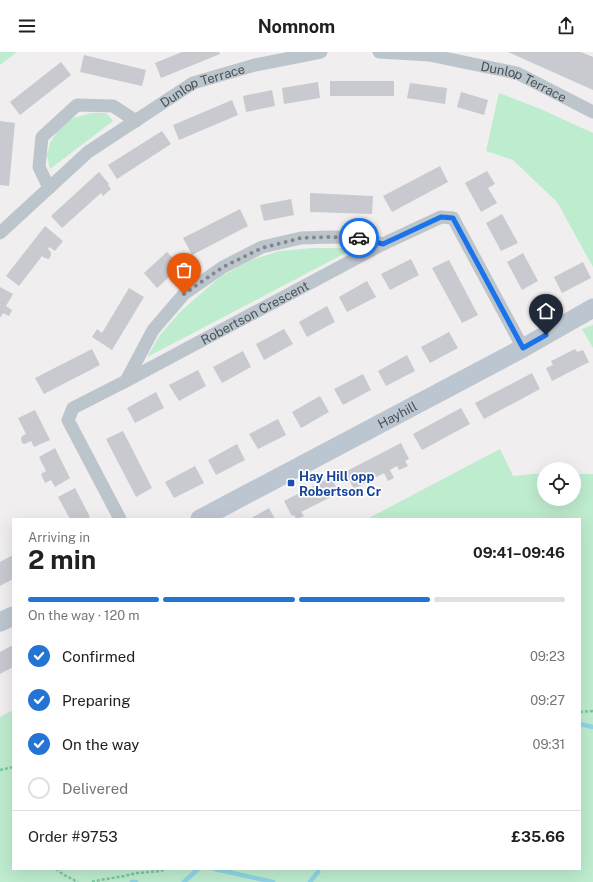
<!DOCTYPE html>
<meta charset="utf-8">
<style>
body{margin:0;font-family:"Public Sans",sans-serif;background:#f6f6f6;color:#202124;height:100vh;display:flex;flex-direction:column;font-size:15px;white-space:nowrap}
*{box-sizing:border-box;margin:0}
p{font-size:13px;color:#757577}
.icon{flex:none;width:22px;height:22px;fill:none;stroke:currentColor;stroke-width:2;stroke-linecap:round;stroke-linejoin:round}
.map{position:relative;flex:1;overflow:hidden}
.sheet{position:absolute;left:12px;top:466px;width:569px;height:352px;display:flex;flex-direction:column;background:#fff;border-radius:0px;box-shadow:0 4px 16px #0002}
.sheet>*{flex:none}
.buttons{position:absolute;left:537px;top:410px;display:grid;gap:8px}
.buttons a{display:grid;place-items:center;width:44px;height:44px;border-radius:50%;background:#fff;box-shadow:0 4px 16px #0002;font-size:20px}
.pin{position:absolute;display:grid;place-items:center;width:34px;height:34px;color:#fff;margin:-41px -17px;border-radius:50% 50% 50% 0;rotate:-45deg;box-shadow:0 0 4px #0007}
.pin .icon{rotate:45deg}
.courier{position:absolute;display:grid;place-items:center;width:40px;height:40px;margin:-20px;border:3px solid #1a73e8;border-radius:50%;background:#fff;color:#222;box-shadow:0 1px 5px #0007}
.head em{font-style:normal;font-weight:700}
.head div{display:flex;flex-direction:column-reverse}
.head{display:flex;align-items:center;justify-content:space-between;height:68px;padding:0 16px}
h1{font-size:26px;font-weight:700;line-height:30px}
.bar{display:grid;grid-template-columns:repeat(4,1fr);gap:6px 4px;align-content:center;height:48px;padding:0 16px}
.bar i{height:5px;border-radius:3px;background:#e0e0e0}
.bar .selected{background:#2474d4}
.bar p{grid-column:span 4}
.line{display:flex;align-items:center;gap:10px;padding:0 16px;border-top:1px solid #e0e0e0}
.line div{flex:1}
ol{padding:0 16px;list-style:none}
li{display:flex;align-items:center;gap:12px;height:44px}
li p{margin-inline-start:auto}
li .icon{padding:4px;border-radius:50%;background:#2474d4;color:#fff;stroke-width:4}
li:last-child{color:#757577}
li i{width:22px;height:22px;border:2px solid #e0e0e0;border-radius:50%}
header{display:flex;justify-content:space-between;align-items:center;height:52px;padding:0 16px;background:#fff;font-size:18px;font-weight:700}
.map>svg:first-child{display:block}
</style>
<header><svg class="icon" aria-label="menu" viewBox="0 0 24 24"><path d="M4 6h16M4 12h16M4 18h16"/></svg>Nomnom<svg class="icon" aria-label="share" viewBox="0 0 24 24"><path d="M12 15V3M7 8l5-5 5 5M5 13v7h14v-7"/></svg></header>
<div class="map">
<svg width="593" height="830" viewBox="0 0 593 830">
<rect width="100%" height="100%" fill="#f0eeee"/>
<g fill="#beeccf">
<polygon points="0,0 17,0 0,13"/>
<polygon points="499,41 538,56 593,81 593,215 557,150 513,108 486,99"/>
<polygon points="92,61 106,61 113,69 50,117 47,103 50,91 59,76 73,66"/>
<polygon points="314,196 355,196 147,305 160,283 181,259 220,225 249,209 279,199"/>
<polygon points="593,273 593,296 582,277"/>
<polygon points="500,397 513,424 544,421 544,447 574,447 574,422 593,422 593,830 0,830 0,665 13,658 13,817 580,817 580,467 367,467"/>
</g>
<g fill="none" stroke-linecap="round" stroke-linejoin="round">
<g stroke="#8ed5e6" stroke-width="4.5">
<polyline points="580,672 593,675"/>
<polyline points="215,817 273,830"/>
<polyline points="132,830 136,830"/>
<polyline points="184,830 198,817"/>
<polyline points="310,830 318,820"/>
</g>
</g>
<g fill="#c8cad0">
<polygon points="182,0 219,0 220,2 161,26 155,11"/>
<polygon points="508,0 581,0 593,5 593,38"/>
<polygon points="84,3 146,18 142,34 80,20"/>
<polygon points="61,10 71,23 20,63 10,50"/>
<rect x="330" y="29" width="64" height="15"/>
<polygon points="318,30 320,46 284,52 282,36"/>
<polygon points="410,31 447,36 445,52 407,46"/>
<polygon points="272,38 275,54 246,60 243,44"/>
<polygon points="461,40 488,48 484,63 457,55"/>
<polygon points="232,48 238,63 179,88 173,73"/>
<polygon points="0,69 15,71 9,134 0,133"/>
<polygon points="162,79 171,92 117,127 108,113"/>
<polygon points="440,114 448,130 392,160 383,144"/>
<polygon points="487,119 495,132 488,136 497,151 481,160 465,131"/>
<polygon points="99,120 109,132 108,133 111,137 103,144 101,141 62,176 51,164"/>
<polygon points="310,141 373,144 372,162 310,160"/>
<polygon points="291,147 294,163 264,169 260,153"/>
<polygon points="240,157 248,174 192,203 183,186"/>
<polygon points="502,162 518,191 501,199 486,171"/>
<polygon points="45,174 63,189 55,199 49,195 48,197 51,200 51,203 49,207 45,206 42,204 19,234 6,224"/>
<polygon points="167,200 181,214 157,236 144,221"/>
<polygon points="523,201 538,229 522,238 507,210"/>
<polygon points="411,207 419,223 390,238 381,222"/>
<polygon points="449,208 478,263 462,271 432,216"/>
<polygon points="583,210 591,226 562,241 554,225"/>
<polygon points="367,229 376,245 347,260 339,245"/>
<polygon points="0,235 13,242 6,254 12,258 9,264 3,261 0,266"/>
<polygon points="129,236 144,245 112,298 92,285 97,277 102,281"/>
<polygon points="327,254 335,270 307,285 299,270"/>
<polygon points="284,277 293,292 264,308 256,292"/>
<polygon points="449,280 458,296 430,311 421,295"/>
<polygon points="92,297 100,313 44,342 35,326"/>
<polygon points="575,297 577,300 583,298 589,310 552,329 546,316 553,313 551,309"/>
<polygon points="243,299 251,315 222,331 213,315"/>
<polygon points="407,303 415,319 386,334 378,319"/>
<polygon points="198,318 206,334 179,349 169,333"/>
<polygon points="532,321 540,337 484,367 475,351"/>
<polygon points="363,322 371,338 343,353 334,337"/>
<polygon points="156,340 164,356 135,371 127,356"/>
<polygon points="320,344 329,360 301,376 292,360"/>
<polygon points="461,356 470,372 422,398 413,382"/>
<polygon points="35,358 50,388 34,395 31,389 25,392 22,391 21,387 22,384 26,382 18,366"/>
<polygon points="278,367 286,383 258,397 249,382"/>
<polygon points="123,379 152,436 136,445 106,387"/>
<polygon points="401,391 409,407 405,409 408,414 399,418 397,414 390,418 394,426 388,429 384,421 354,437 345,420"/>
<polygon points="237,392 245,408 216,423 208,408"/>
<polygon points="55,396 70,426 55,435 51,428 45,431 41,422 46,419 39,405"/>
<polygon points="195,414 204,431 174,446 165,430"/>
<polygon points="331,425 339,441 301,460 304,464 298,467 296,467 294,463 292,464 284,449"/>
<polygon points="75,436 90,465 87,467 70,467 58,445"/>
<polygon points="269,456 275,467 250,467 262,460"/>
<polygon points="13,503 13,527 0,534 0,510"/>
<polygon points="13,593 13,615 0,622 0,600"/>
</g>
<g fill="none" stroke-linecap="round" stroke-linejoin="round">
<g stroke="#79c79f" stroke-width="2.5" stroke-dasharray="3 2" stroke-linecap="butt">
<polyline points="580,660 593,659"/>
<polyline points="0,718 13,715"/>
<polyline points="56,817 64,823 78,830"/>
<polyline points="92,830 95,829 124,824 137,821 161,819 165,817"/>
</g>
<g stroke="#bdc5cc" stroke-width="13">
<path id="s1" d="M379,0L429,3L517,21L593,60"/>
<polyline points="49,136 39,115 42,85 77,53 113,54 136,69"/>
<path id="s2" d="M0,181L88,100L193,31L255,13L321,0"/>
<polyline points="126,329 153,278 184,242 223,215 262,195 301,186 330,185 361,186 383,192"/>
<path id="s3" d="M120,467L68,368L73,356L126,329L383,192L441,165L453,166L523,296"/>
</g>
<g stroke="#bcc6d1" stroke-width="19">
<path id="s4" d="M200,467L523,296L593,256"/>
<polyline points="0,570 13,564"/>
</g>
</g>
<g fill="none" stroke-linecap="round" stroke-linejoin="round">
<polyline stroke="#82888e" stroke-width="4" stroke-dasharray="0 7.2" points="184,242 223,215 262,196 301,186 330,185 359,186"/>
<polyline stroke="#1a73e8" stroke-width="5" points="359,186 383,192 441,165 453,166 523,296 546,283"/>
</g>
<rect fill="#1a4fb4" stroke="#fff" stroke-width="1.5" x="287" y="427" width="8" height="8" rx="2"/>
<g text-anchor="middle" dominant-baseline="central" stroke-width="3.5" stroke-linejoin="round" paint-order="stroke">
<g font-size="13" fill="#47515a" stroke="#fff">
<text stroke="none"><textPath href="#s1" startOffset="149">Dunlop Terrace</textPath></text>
<text stroke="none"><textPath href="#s2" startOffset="253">Dunlop Terrace</textPath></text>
<text stroke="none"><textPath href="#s3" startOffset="330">Robertson Crescent</textPath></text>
<text stroke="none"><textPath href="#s4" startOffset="223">Hayhill</textPath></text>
</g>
<g font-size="13" font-weight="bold" fill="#164399" stroke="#fff" text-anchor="start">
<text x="299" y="424">Hay Hill opp<tspan x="299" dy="15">Robertson Cr</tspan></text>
</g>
</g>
</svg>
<div class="buttons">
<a><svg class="icon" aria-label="locate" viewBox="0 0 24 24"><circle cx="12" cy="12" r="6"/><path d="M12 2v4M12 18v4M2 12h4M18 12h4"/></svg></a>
</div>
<div class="pin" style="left:184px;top:242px;background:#ea580c"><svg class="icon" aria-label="bag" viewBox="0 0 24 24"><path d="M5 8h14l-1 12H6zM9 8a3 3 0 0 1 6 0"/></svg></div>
<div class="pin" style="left:546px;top:283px;background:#1f2937"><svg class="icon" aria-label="home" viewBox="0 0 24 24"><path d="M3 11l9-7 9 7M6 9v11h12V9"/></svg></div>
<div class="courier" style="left:359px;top:186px"><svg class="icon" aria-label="car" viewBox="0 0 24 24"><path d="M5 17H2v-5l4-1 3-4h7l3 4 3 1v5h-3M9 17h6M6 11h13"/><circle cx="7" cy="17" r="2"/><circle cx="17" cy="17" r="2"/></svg></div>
<section class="sheet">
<div class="head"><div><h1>2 min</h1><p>Arriving in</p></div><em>09:41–09:46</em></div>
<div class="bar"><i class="selected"></i><i class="selected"></i><i class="selected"></i><i></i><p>On the way · 120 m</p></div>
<ol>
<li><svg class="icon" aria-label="check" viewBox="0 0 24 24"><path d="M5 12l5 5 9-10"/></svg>Confirmed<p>09:23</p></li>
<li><svg class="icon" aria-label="check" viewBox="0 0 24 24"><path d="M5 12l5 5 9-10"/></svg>Preparing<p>09:27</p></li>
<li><svg class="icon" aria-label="check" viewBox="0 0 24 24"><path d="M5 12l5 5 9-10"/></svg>On the way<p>09:31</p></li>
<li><i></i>Delivered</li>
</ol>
<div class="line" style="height:52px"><div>Order #9753</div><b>£35.66</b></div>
</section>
</div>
